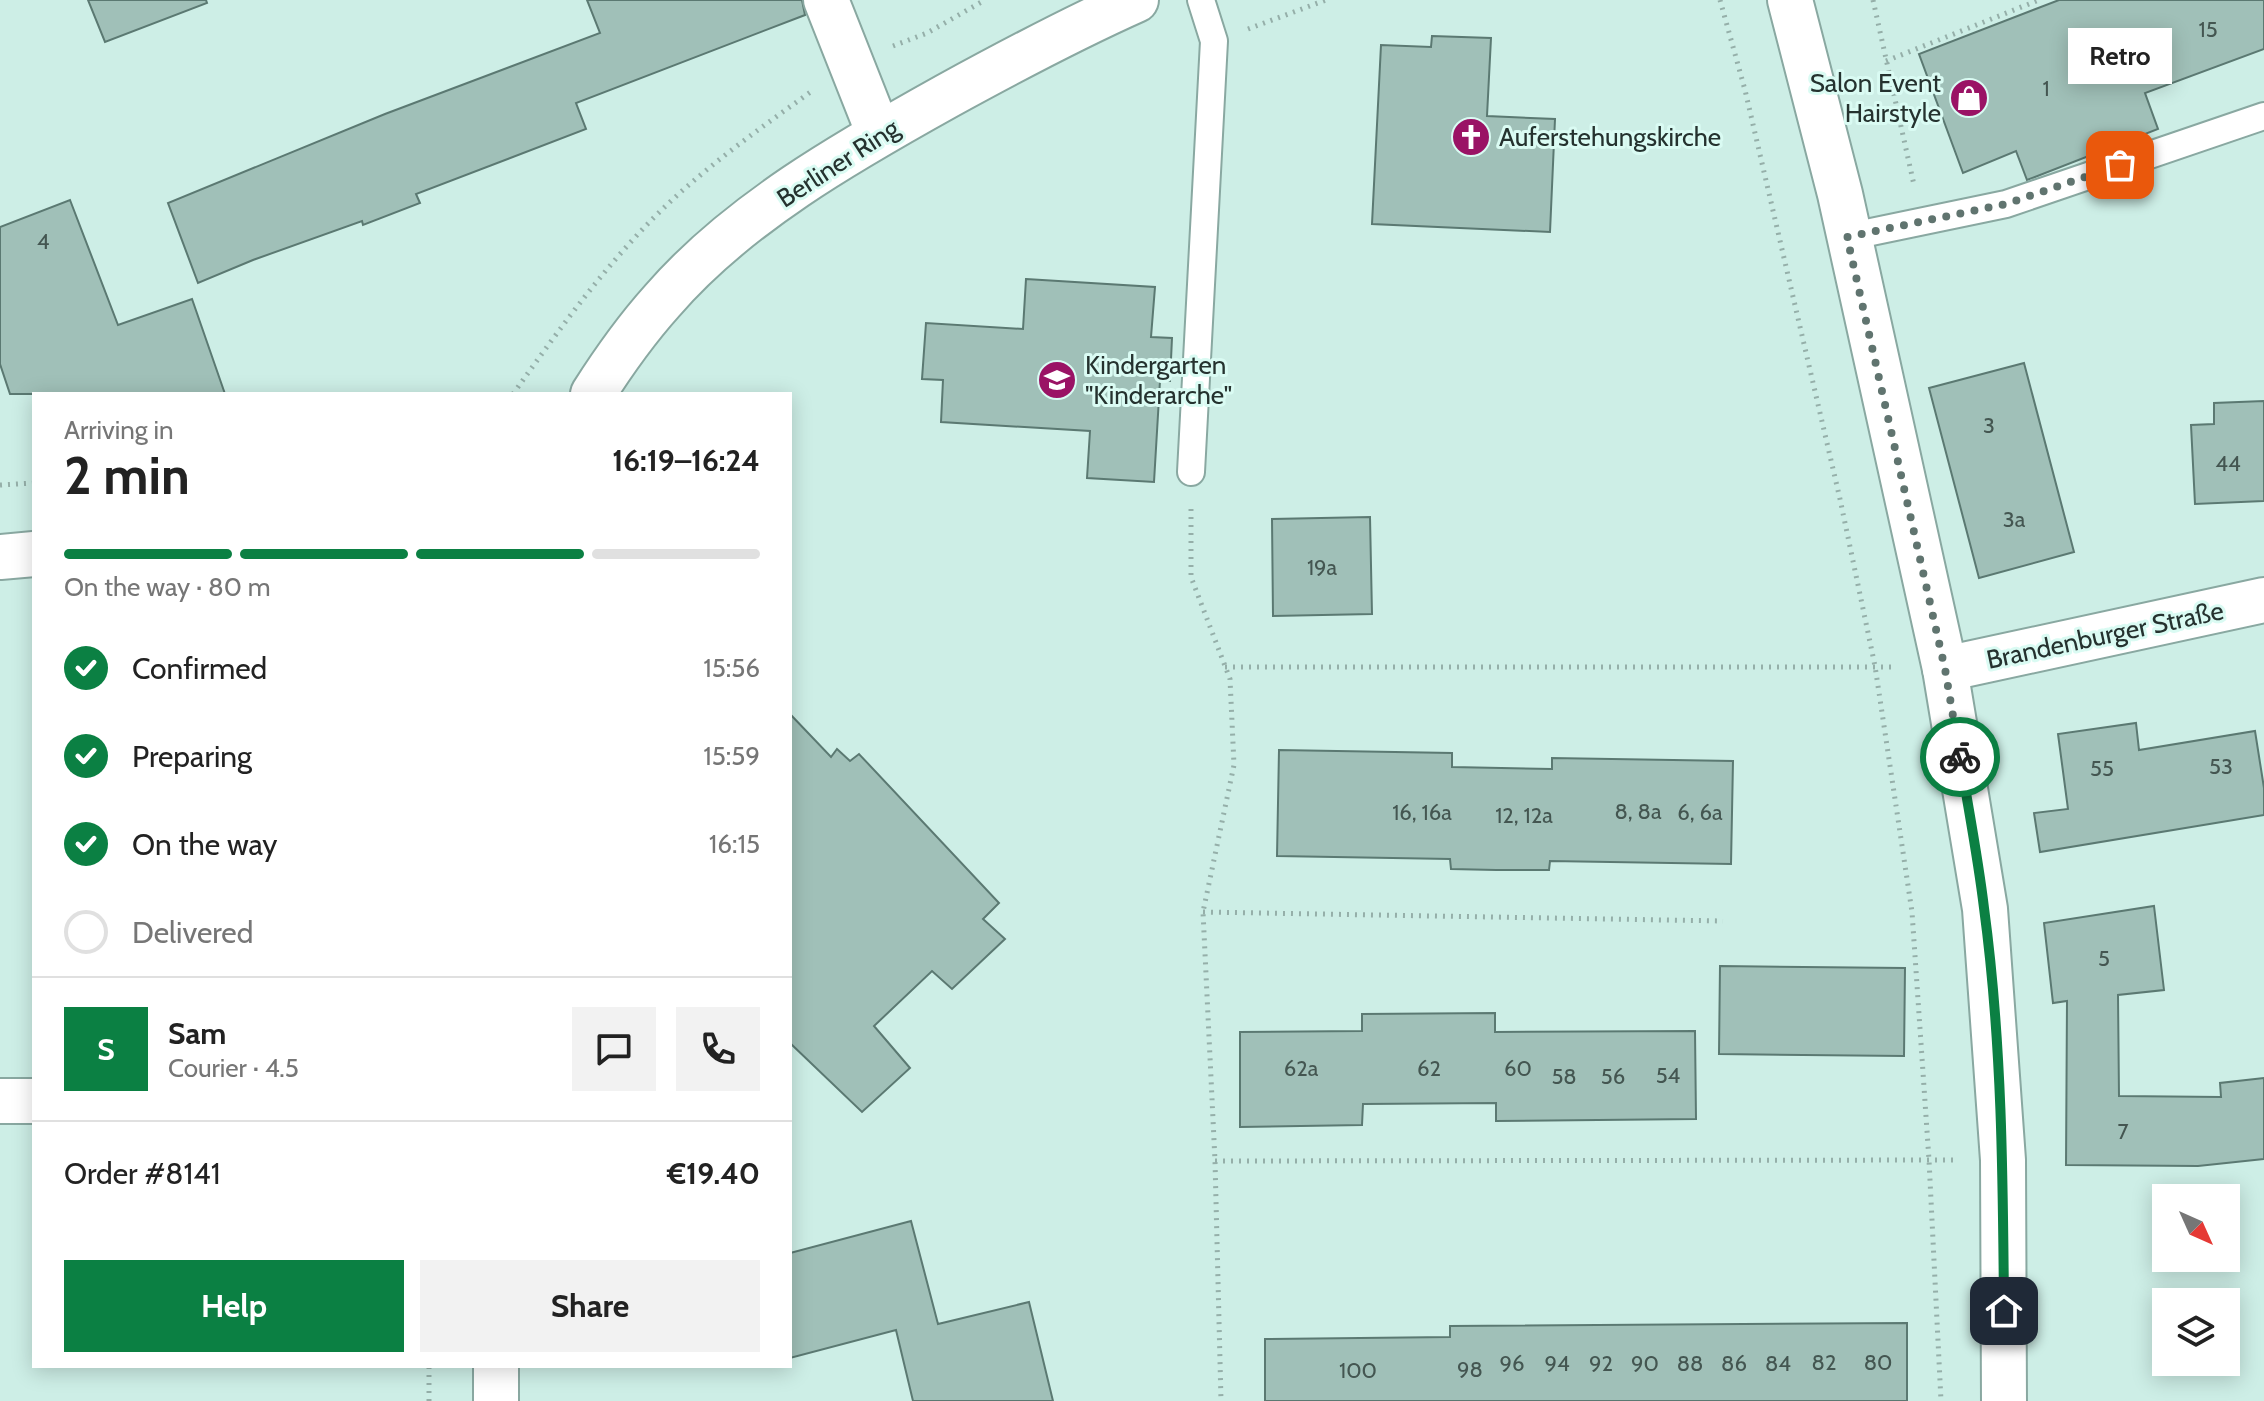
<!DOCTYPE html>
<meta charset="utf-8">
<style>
body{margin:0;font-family:Cabin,sans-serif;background:#f2f2f2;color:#222;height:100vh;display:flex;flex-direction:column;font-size:30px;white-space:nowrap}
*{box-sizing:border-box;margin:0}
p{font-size:26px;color:#767676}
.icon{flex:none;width:44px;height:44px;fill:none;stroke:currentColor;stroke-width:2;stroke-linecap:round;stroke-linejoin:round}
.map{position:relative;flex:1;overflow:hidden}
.side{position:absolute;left:32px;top:392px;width:760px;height:976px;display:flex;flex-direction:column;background:#fff;border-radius:0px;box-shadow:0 4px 20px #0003}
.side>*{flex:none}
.needle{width:52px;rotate:135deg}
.buttons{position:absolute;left:2152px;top:1184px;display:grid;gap:16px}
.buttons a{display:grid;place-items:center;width:88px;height:88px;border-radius:0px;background:#fff;box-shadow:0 4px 20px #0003;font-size:40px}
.pin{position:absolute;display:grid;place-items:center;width:68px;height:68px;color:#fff;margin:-34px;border-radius:16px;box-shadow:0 4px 12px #0006}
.courier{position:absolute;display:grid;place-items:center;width:80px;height:80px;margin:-40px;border:6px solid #0b8043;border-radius:50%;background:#fff;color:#222;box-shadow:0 2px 10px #0007}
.bubble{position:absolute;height:56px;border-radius:0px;background:#fff;box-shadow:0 4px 20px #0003;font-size:26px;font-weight:700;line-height:56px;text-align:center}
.headline em{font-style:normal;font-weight:700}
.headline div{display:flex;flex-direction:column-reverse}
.headline{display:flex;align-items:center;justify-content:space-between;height:136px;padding:0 32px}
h1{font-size:52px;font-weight:700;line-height:60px}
.bar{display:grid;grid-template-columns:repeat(4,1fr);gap:12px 8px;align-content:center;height:96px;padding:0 32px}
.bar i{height:10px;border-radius:6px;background:#e0e0e0}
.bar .on{background:#0b8043}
.bar p{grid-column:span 4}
.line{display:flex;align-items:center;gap:20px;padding:0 32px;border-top:2px solid #e0e0e0}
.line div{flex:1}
.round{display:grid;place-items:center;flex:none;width:84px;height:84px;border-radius:0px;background:#f2f2f2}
ol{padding:0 32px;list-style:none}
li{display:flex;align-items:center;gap:24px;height:88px}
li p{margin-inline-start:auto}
li .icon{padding:8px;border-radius:50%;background:#0b8043;color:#fff;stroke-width:4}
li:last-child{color:#767676}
li i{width:44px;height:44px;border:4px solid #e0e0e0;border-radius:50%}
.cta{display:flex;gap:16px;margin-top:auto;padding:16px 32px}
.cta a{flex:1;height:92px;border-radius:0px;background:#0b8043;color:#fff;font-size:32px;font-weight:700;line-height:92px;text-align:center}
.cta a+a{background:#f2f2f2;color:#222}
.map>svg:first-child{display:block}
</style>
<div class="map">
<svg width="2264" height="1401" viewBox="0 0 2264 1401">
<rect width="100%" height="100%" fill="#cdeee6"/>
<g fill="#a0c0b8" stroke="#5b7972" stroke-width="2">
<polygon points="88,0 206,0 207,3 105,42"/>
<polygon points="587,0 802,0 805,15 576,103 586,129 416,194 420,203 363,225 362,221 253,260 198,283 168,203 385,114 600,33"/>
<polygon points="2059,0 2264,0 2264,49 2145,93 2158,129 2027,180 2016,151 1963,173 1919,54"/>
<polygon points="1432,36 1491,38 1487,116 1555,119 1550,232 1372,224 1381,45 1431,47"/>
<polygon points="70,200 118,325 192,299 225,394 10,394 0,364 0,227"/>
<polygon points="1026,279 1155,287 1151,337 1172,338 1170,381 1160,381 1154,482 1087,478 1090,431 941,422 943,380 922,379 926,323 1023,329"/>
<polygon points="2024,363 2074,552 1979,578 1929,388"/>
<polygon points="2264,401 2264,501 2195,504 2191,425 2214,424 2214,403"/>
<polygon points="1370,517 1372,614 1273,616 1272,519"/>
<polygon points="790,714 831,757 837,749 850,761 859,754 999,903 983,919 1005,939 952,989 932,971 874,1026 910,1068 862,1112 790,1043"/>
<polygon points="2136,723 2139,750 2255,731 2264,788 2264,815 2040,852 2034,813 2068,809 2058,734"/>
<polygon points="1279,750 1452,753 1452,767 1552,769 1552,758 1733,761 1731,864 1550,861 1549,870 1496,870 1451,869 1450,859 1277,856"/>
<polygon points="2154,906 2164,990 2118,995 2119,1096 2221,1097 2220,1083 2264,1078 2264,1159 2198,1166 2066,1165 2067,1001 2053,1003 2044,923"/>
<polygon points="1720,966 1905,968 1904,1056 1719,1054"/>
<polygon points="1495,1013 1495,1032 1695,1031 1696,1119 1496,1121 1496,1103 1363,1104 1362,1125 1240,1127 1240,1032 1362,1031 1362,1014"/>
<polygon points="911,1221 938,1324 1029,1302 1053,1401 913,1401 896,1330 790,1358 790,1253"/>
<polygon points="1907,1323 1907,1401 1265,1401 1265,1339 1450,1337 1450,1326"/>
</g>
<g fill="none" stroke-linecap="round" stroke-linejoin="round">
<g stroke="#89a8a1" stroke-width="30">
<g id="lane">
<polyline points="1847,237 2006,204 2264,116"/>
<polyline points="1191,472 1214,41 1201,0"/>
</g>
</g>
<g stroke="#89a8a1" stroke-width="48">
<g id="street">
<polyline points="826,0 879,134"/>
<polyline points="1790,0 1840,194 1945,669 1985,909 2003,1160 2004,1401"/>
<path d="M593,394C614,361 636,330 662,301C737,214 848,151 947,96C1009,62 1071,29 1136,0"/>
<polyline points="0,557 34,554"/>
<polyline points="1945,669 2264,600"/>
<polyline points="0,1101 34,1101"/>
<polyline points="496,1366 496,1401"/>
</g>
</g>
<g stroke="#95afa9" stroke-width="5" stroke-dasharray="2 6" stroke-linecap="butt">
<polyline points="1720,0 1745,90 1840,499 1875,666 1912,912 1929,1160 1941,1401"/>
<polyline points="1873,0 1914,185"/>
<polyline points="1248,29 1326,0"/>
<polyline points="893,46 927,33 985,0"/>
<polyline points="1886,61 2039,0"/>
<path d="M513,394C566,320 620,244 690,184C728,151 770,121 812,91"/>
<polyline points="0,485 34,483"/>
<polyline points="1191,509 1191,577 1230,679 1234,765 1203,912 1215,1161 1221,1401"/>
<polyline points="1225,667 1896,667"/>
<polyline points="1203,912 1723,921"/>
<polyline points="1215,1161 1958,1160"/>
<polyline points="429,1401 429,1366"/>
</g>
<use href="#lane" stroke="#fff" stroke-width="26"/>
<use href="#street" stroke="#fff" stroke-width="44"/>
</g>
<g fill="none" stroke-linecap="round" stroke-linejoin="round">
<polyline stroke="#60746f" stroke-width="8" stroke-dasharray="0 14.4" points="1960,757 1945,669 1847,237 2006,204 2120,165"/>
<path stroke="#0b8043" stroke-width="10" d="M1960,757C1968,807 1978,857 1984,908C2002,1041 2003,1176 2004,1311"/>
</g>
<defs>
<g id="shop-disc" transform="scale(2)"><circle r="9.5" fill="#9a1365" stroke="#dafbf3"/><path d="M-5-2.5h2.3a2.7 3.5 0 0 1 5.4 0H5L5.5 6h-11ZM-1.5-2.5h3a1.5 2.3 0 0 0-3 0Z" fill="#fff"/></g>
<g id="church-disc" transform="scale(2)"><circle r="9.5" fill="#9a1365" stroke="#dafbf3"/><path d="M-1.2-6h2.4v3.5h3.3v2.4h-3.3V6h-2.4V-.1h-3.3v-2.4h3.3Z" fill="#fff"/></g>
<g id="school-disc" transform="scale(2)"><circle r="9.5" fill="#9a1365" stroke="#dafbf3"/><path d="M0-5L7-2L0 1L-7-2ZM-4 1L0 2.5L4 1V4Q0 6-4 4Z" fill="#fff"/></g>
</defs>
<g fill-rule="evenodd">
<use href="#shop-disc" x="1969" y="98"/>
<use href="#church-disc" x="1471" y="137"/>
<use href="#school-disc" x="1057" y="380"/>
</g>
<g text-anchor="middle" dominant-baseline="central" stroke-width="6" stroke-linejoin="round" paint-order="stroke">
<g font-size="22" fill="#445651">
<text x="2208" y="29">15</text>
<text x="2046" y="88">1</text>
<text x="43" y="241">4</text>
<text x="1989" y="425">3</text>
<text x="2228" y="463">44</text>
<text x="2014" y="519">3a</text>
<text x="1322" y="567">19a</text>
<text x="2221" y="766">53</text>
<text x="2102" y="768">55</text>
<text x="1638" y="811">8, 8a</text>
<text x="1422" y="812">16, 16a</text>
<text x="1700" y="812">6, 6a</text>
<text x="1524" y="815">12, 12a</text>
<text x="2104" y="958">5</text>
<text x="1301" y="1068">62a</text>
<text x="1429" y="1068">62</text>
<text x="1518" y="1068">60</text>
<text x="1668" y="1075">54</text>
<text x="1564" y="1076">58</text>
<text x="1613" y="1076">56</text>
<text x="2123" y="1131">7</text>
<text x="1824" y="1362">82</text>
<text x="1878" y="1362">80</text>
<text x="1512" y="1363">96</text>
<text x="1557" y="1363">94</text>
<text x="1601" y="1363">92</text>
<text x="1645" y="1363">90</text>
<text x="1690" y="1363">88</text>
<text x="1734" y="1363">86</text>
<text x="1778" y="1363">84</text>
<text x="1470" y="1369">98</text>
<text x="1358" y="1370">100</text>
</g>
<g font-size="26" fill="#25322f" stroke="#dafbf3" text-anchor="start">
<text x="1941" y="83" text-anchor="end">Salon Event<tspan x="1941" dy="30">Hairstyle</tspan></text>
<text x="1499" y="137">Auferstehungskirche</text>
<text x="1085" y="365">Kindergarten<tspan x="1085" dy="30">"Kinderarche"</tspan></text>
</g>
<g font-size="26" fill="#25322f" stroke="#dafbf3">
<text transform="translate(838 163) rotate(-33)">Berliner Ring</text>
<text transform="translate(2105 635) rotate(-12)">Brandenburger Straße</text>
</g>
</g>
</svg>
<div class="buttons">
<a><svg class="needle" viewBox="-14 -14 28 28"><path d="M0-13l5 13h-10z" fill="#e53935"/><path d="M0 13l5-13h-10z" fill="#767676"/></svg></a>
<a><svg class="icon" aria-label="layers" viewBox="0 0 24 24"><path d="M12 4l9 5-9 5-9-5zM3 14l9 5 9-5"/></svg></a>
</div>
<div class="pin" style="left:2120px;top:165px;background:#ea580c"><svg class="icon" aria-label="bag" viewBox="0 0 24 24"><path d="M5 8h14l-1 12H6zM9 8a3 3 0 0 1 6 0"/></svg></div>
<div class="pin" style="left:2004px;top:1311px;background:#1f2937"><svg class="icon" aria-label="home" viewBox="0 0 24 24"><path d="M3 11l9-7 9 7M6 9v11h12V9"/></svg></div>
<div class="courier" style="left:1960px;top:757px"><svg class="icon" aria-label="bike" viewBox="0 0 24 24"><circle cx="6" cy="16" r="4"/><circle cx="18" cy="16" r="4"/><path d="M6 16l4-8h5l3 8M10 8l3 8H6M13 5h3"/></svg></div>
<div class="bubble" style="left:2068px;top:28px;width:104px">Retro</div>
<section class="side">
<div class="headline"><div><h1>2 min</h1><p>Arriving in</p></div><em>16:19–16:24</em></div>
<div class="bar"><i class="on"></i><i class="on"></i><i class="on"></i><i></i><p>On the way · 80 m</p></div>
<ol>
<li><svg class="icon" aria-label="check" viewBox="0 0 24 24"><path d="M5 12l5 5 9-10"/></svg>Confirmed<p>15:56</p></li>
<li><svg class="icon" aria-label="check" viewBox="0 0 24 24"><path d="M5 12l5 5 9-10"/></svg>Preparing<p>15:59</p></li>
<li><svg class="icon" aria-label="check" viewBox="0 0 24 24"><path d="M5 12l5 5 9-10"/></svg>On the way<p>16:15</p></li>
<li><i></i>Delivered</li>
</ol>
<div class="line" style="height:144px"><b class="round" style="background:#0b8043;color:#fff">S</b><div><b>Sam</b><p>Courier · 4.5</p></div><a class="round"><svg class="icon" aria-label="chat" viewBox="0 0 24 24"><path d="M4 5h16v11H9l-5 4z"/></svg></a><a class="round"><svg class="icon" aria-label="phone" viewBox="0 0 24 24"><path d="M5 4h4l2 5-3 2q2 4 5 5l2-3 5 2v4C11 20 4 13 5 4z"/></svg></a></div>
<div class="line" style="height:104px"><div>Order #8141</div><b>€19.40</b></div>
<div class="cta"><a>Help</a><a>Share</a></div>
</section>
</div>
